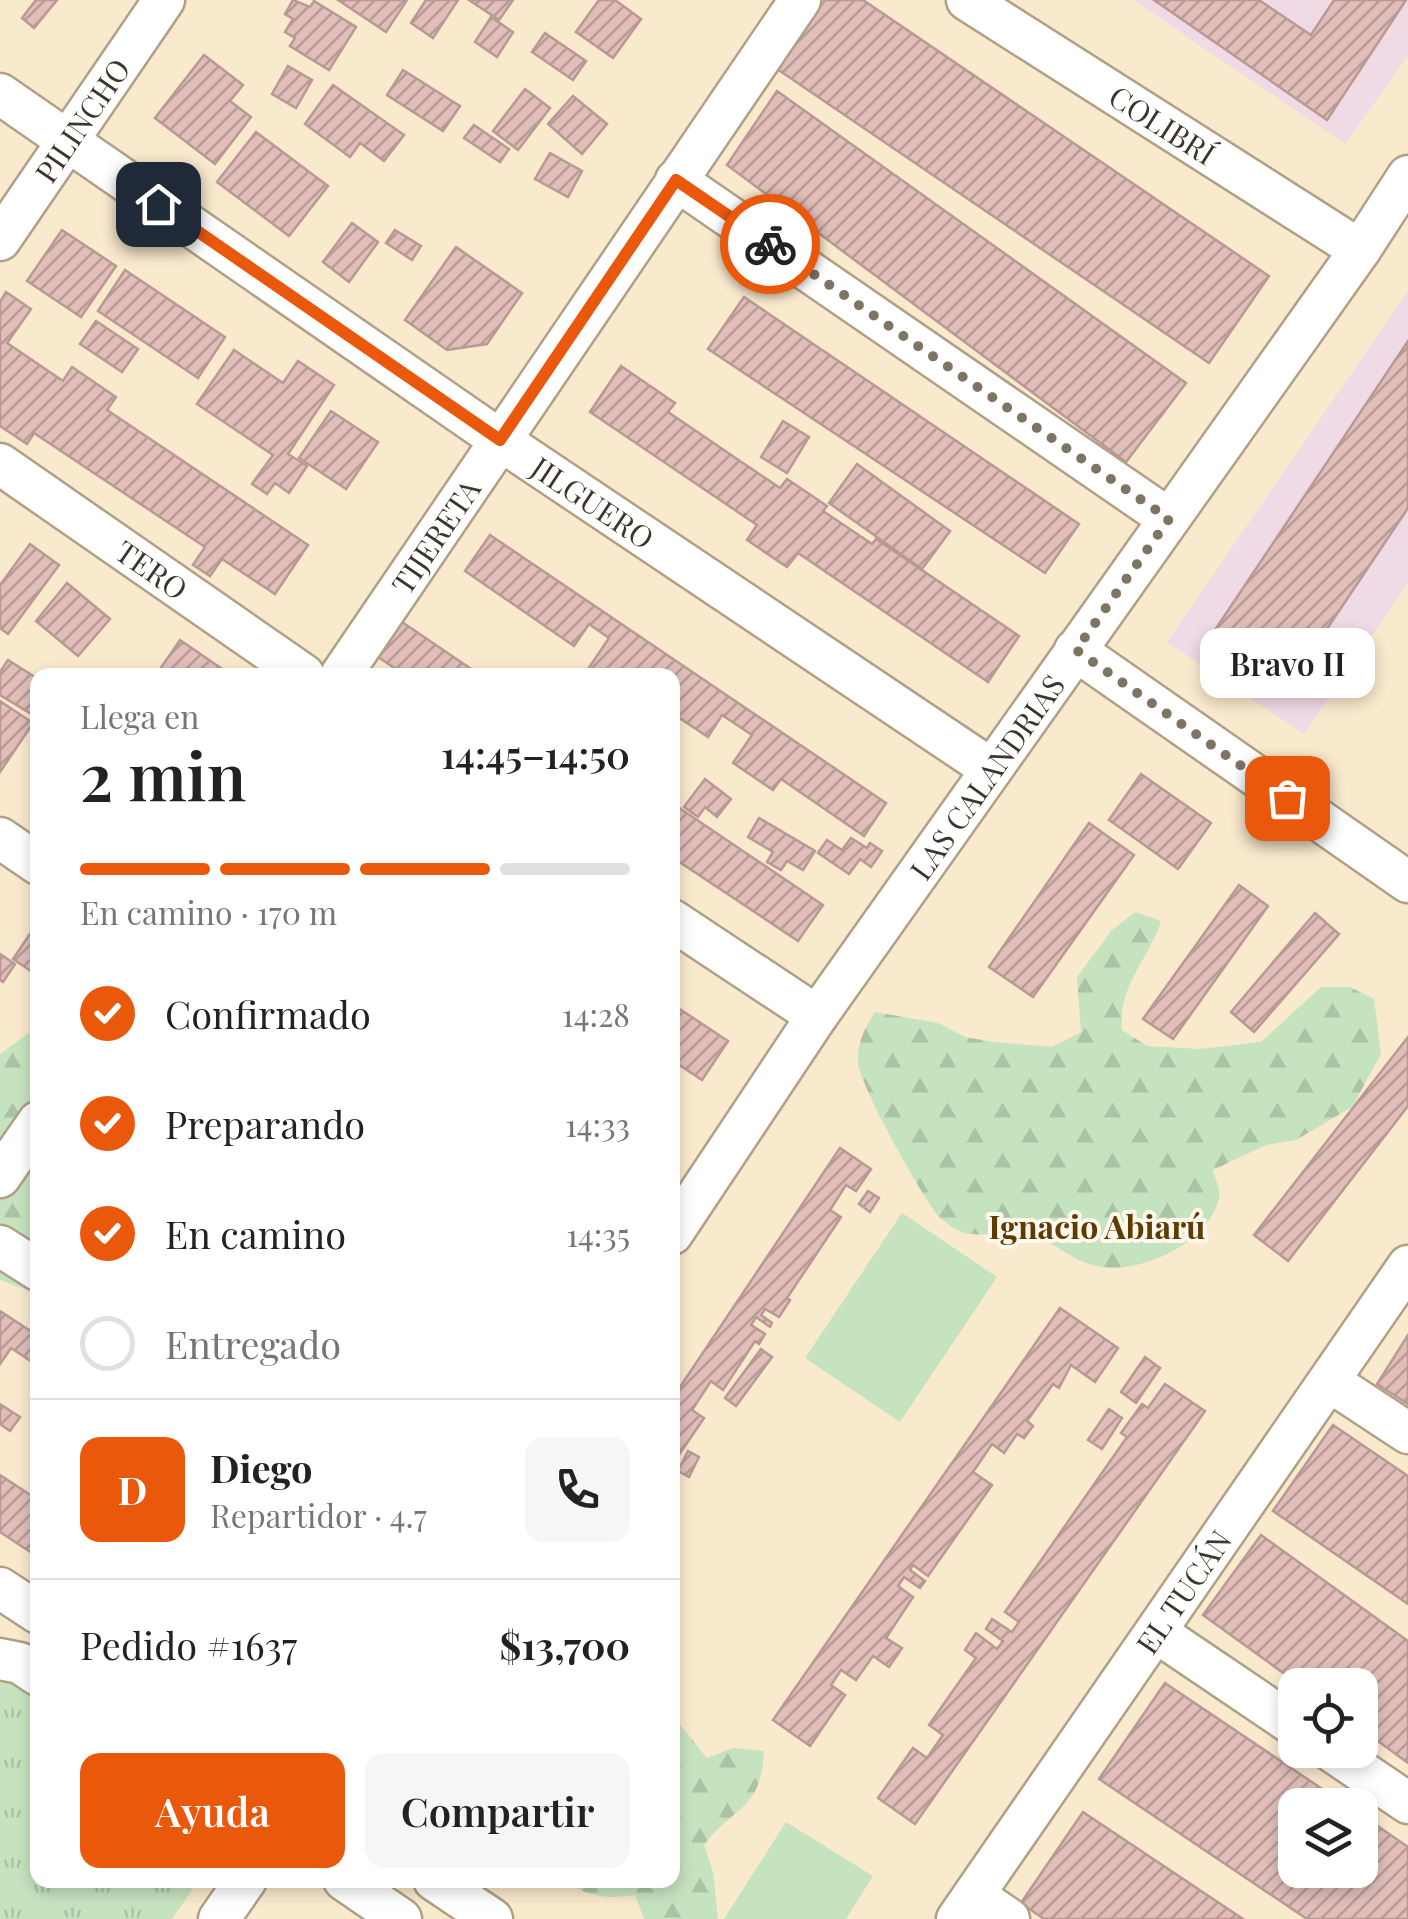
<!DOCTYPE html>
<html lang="es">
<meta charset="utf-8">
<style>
body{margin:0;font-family:"Playfair Display",serif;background:#f6f6f6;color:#222;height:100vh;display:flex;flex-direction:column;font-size:38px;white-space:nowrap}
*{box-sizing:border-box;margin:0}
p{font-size:32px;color:#767676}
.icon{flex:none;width:55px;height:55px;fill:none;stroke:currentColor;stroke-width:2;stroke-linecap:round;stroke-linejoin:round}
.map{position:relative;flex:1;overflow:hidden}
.drawer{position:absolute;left:30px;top:668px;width:650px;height:1220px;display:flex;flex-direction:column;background:#fff;border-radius:20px;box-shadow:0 5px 15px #0003}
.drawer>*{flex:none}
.fabs{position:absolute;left:1278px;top:1668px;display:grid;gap:20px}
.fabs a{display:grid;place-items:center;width:100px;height:100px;border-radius:20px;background:#fff;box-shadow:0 5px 15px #0003;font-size:50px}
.pin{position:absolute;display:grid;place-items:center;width:85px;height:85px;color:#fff;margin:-42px;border-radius:20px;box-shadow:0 5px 15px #0006}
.courier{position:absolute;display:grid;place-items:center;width:100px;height:100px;margin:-50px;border:8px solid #ea580c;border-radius:50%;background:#fff;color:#222;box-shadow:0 2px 12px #0007}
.bubble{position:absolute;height:70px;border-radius:20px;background:#fff;box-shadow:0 5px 15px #0003;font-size:32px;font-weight:600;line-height:70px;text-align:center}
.overview em{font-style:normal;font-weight:600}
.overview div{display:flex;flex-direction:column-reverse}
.overview{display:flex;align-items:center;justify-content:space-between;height:170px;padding:0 50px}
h1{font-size:65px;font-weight:600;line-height:75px}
.bar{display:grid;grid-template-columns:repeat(4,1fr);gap:15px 10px;align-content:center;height:120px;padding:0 50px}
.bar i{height:12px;border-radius:8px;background:#e0e0e0}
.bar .current{background:#ea580c}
.bar p{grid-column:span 4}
.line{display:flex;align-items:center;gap:25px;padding:0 50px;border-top:2px solid #e0e0e0}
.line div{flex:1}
.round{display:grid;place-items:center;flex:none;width:105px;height:105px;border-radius:20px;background:#f6f6f6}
ol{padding:0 50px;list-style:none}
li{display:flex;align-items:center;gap:30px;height:110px}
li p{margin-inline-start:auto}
li .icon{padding:10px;border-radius:50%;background:#ea580c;color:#fff;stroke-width:4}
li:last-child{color:#767676}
li i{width:55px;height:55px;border:5px solid #e0e0e0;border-radius:50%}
.action{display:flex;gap:20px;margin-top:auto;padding:20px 50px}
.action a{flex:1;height:115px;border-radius:20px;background:#ea580c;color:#fff;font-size:40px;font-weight:600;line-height:115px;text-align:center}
.action a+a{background:#f6f6f6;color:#222}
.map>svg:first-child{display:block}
</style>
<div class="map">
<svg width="1408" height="1919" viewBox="0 0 1408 1919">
<defs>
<pattern id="grass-tufts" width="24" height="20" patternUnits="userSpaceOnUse" patternTransform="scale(2.5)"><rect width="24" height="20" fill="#c6e3c0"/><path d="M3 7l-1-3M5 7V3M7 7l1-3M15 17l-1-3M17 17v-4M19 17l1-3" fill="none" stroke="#abc3a5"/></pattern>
<pattern id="forest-firs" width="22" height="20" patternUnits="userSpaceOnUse" patternTransform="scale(2.5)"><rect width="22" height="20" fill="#c6e3c0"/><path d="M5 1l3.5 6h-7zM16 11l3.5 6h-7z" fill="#abc3a5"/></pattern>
<pattern id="building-hatch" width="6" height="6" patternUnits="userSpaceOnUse" patternTransform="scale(2.5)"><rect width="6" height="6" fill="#e1beba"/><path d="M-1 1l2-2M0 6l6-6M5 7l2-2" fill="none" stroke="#b89b97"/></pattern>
</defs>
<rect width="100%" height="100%" fill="#f9e9cd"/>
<g fill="#f0dae6">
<polygon points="1133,0 1408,0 1408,56 1345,144"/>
<polygon points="1408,291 1408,583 1304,734 1167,642"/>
</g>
<polygon fill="url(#grass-tufts)" points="0,1676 37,1693 38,1880 199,1880 172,1919 0,1919"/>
<g fill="url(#forest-firs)">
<path d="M1135,912L1161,921C1147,963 1118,985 1122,1030L1147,1046L1200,1049L1261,1042L1321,987H1350L1374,999L1381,1054L1352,1107L1296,1140L1266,1145L1213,1170C1215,1179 1221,1190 1219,1199C1208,1242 1144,1273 1102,1267C1073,1263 1054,1241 1026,1233C1007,1228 984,1238 965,1233C958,1231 944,1222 939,1217C922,1196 859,1085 858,1062C857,1042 865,1028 875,1012L938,1023L965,1037L993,1042L1052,1047L1081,1032L1077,977L1112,930Z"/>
<polygon points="37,1027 37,1294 0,1280 0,1054"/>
<path d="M673,1716L707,1758L733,1748L764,1751C761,1812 735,1804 704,1845L713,1872L718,1919H644L635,1895C607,1899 588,1898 565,1880H672Z"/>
</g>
<g fill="#c6e3c0">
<polygon points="902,1213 997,1277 900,1422 805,1358"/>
<polygon points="786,1822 873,1876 846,1919 724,1919"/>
</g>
<g fill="url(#building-hatch)" stroke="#ba9994" stroke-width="2.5">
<polygon points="36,0 57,0 34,28 22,18"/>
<polygon points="293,0 310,7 314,1 356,27 329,70 290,46 295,38 285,32 293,19 285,14"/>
<polygon points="338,0 407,0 386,32"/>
<polygon points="426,0 458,0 433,38 411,23"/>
<polygon points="469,0 513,0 499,20"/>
<polygon points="599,0 615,0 641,19 613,58 576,32"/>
<polygon points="825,0 863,0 1269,276 1209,363 777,69"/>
<polygon points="1154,0 1259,0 1311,35 1334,0 1406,0 1327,120"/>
<polygon points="491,17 513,32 497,57 475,42"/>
<polygon points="545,33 586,61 573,80 532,52"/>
<polygon points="204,55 243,85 230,101 251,117 215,164 155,118"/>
<polygon points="288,66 312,80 296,108 272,94"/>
<polygon points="403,70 460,106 443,131 387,95"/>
<polygon points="333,85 404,135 384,161 360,143 350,157 305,124"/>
<polygon points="525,89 550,108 518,150 493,131"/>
<polygon points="777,91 1186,383 1126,462 727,165"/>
<polygon points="573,96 607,124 582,154 548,124"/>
<polygon points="474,125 509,149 500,162 464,138"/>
<polygon points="256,132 328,186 289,236 217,182"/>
<polygon points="550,153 582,171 568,197 535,179"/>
<polygon points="352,223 378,242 349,282 323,262"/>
<polygon points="62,230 116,266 81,317 27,281"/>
<polygon points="395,230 421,246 412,260 386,243"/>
<polygon points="456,247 522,293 487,344 447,350 405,320"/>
<polygon points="125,270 225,337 198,378 98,311"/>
<polygon points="6,292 31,309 7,343 63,381 72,367 116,397 107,410 308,545 275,594 222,559 210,576 193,565 205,547 34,433 27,444 0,426 0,302"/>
<polygon points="744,297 1079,524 1045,573 708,349"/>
<polygon points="96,321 138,349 122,372 80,344"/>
<polygon points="1408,341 1408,508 1284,693 1207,642"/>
<polygon points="234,350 283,383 298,361 334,385 288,454 307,466 289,493 275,483 267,494 252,484 273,455 197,404"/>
<polygon points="621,366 675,403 668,412 780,488 787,479 827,506 823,511 872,544 876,539 1019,636 988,682 798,553 787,567 747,540 757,525 590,412"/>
<polygon points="331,411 378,442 346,489 299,458"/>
<polygon points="783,421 809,437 787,473 761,457"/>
<polygon points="857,464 950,531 922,569 829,503"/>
<polygon points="490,535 886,803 864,836 781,779 773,790 733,763 752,735 722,715 708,737 672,713 672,675 584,675 609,638 589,624 574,646 465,571"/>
<polygon points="30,544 59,565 8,634 0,628 0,585"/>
<polygon points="67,583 110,619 78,656 36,621"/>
<polygon points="402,622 480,675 405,675 378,657"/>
<polygon points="180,640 231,675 156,675"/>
<polygon points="8,660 38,679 38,718 0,695 0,672"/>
<polygon points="0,701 33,723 0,772"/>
<polygon points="1141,774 1211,823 1178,869 1109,820"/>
<polygon points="705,779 731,799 717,817 705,807 698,817 684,807"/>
<polygon points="672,803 823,905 798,941 672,857"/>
<polygon points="759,818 815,851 803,870 787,861 781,870 767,862 773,852 748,837"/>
<polygon points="1089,823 1134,855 1033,997 989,967"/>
<polygon points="851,838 867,848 870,843 882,851 871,867 860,859 849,874 818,853 827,840 842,850"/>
<polygon points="1239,885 1268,906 1173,1039 1143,1019"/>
<polygon points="1315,913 1339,934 1254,1032 1231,1012"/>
<polygon points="32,931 38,935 38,976 13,959"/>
<polygon points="0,954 15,964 3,982 0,980"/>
<polygon points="672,1004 728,1041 702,1080 672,1060"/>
<polygon points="1408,1037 1408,1106 1288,1261 1254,1235"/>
<polygon points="840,1148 871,1169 856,1191 846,1185 830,1210 841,1217 787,1298 790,1300 779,1317 765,1309 761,1315 772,1323 770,1327 756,1317 751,1325 765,1334 759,1344 755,1341 723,1390 711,1381 692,1410 704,1418 672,1465 672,1399"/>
<polygon points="868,1191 879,1198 870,1212 859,1204"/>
<polygon points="1060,1308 1118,1348 1095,1382 1071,1365 1059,1388 1053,1384 1027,1421 1033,1426 1024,1438 1017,1434 1004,1453 992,1444 973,1472 992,1485 928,1576 913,1565 910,1570 925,1581 920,1588 904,1577 898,1586 913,1597 886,1638 902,1648 889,1667 873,1656 856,1680 841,1670 831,1685 845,1695 810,1746 773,1720"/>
<polygon points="0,1311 38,1336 38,1366 11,1348 0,1364"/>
<polygon points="1408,1335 1408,1404 1377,1384"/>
<polygon points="761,1349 772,1357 736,1406 725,1398"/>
<polygon points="1145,1357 1160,1368 1136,1403 1121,1392"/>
<polygon points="1165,1384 1205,1411 915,1824 878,1798 913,1748 927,1758 943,1735 929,1725 976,1658 965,1650 976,1633 997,1649 1003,1641 986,1629 992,1619 1012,1632 1019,1622 1005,1612 1127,1437 1121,1433 1142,1404 1148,1408"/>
<polygon points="0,1404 20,1417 10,1431 0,1424"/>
<polygon points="1109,1409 1122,1418 1102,1449 1088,1440"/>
<polygon points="1333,1425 1408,1476 1408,1604 1273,1511"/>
<polygon points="688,1451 699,1457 689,1477 678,1471"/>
<polygon points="0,1475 38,1500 38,1557 0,1532"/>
<polygon points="1261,1535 1408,1641 1408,1763 1360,1728 1360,1685 1300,1685 1203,1615"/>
<polygon points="1165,1683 1346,1805 1295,1805 1295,1870 1360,1870 1360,1814 1408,1847 1408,1919 1307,1919 1099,1779"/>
<polygon points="1083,1812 1243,1919 1044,1919 1021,1903"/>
</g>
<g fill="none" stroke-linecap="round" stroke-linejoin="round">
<g stroke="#b0a086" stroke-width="45">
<g id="minor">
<path id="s1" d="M967,0L1360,250"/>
<path id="s2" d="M0,94L500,440L991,769"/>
<polyline points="676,180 1169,519"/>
<path id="s3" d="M0,240L164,0"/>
<path id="s4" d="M0,464L304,675"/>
<polyline points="1075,650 1408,882"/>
<path id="s5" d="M341,675L800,0"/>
<polyline points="0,838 38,864"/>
<polyline points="672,920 817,1016"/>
<polyline points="0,1177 38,1122"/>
<path id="s6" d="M672,1234L817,1016L1360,250L1408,176"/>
<polyline points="0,1246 38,1270"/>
<polyline points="1329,1381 1408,1433"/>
<polyline points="0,1588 38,1613"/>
<polyline points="1156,1632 1295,1726"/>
<polyline points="0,1659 20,1663 38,1675"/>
<polyline points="1330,1750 1408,1803"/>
<polyline points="344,1880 401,1919"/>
<polyline points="434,1880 492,1919"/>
<polyline points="974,1895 1009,1919"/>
<polyline points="219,1919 246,1880"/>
<path id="s7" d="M957,1919L1408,1266"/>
</g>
</g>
<use href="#minor" stroke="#fff" stroke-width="40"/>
</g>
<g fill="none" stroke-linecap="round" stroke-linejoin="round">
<polyline stroke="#7e7463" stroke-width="10" stroke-dasharray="0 18" points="770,244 1169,519 1076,650 1287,798"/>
<polyline stroke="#ea580c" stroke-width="12" points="158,204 500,440 676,180 770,244"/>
</g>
<g text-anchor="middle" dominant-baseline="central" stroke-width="8" stroke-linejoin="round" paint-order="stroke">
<g font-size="30" fill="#3b352a" stroke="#fef7ec">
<text stroke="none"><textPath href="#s3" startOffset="145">PILINCHO</textPath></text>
<text stroke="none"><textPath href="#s1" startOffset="232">COLIBRÍ</textPath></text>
<text stroke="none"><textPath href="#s2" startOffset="720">JILGUERO</textPath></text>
<text stroke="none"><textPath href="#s5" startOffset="168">TIJERETA</textPath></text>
<text stroke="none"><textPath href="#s4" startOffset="185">TERO</textPath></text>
<text stroke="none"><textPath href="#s6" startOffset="555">LAS CALANDRIAS</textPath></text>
<text stroke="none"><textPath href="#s7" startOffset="398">EL TUCÁN</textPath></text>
</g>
<g font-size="32" font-weight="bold" fill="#5d3b03" stroke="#fef7ec">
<text x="1097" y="1225">Ignacio Abiarú</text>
</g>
</g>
</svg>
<div class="fabs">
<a><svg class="icon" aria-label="locate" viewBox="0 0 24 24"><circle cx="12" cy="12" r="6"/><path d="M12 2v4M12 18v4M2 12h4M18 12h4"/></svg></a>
<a><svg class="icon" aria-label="layers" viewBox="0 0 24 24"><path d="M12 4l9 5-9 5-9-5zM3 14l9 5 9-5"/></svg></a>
</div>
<div class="pin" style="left:1287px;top:798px;background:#ea580c"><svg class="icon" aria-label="bag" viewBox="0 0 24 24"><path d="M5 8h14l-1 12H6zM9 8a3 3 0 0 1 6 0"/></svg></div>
<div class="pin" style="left:158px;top:204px;background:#1f2937"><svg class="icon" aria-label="home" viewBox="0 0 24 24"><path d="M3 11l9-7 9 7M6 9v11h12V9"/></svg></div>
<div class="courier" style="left:770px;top:244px"><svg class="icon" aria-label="bike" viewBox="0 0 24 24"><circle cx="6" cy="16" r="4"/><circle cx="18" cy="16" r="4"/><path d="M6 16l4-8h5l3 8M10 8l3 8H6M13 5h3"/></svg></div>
<div class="bubble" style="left:1200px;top:628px;width:175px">Bravo II</div>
<section class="drawer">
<div class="overview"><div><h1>2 min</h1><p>Llega en</p></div><em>14:45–14:50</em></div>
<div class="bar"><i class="current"></i><i class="current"></i><i class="current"></i><i></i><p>En camino · 170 m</p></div>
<ol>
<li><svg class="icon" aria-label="check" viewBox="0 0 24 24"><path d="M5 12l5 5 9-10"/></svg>Confirmado<p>14:28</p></li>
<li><svg class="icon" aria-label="check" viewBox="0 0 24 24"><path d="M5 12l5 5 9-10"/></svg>Preparando<p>14:33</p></li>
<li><svg class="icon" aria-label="check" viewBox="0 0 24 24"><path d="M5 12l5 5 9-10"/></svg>En camino<p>14:35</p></li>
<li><i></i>Entregado</li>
</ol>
<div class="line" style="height:180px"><b class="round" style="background:#ea580c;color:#fff">D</b><div><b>Diego</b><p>Repartidor · 4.7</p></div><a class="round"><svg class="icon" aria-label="phone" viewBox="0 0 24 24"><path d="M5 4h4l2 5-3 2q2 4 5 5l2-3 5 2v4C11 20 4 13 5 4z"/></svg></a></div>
<div class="line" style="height:130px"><div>Pedido #1637</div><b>$13,700</b></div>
<div class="action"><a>Ayuda</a><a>Compartir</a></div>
</section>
</div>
